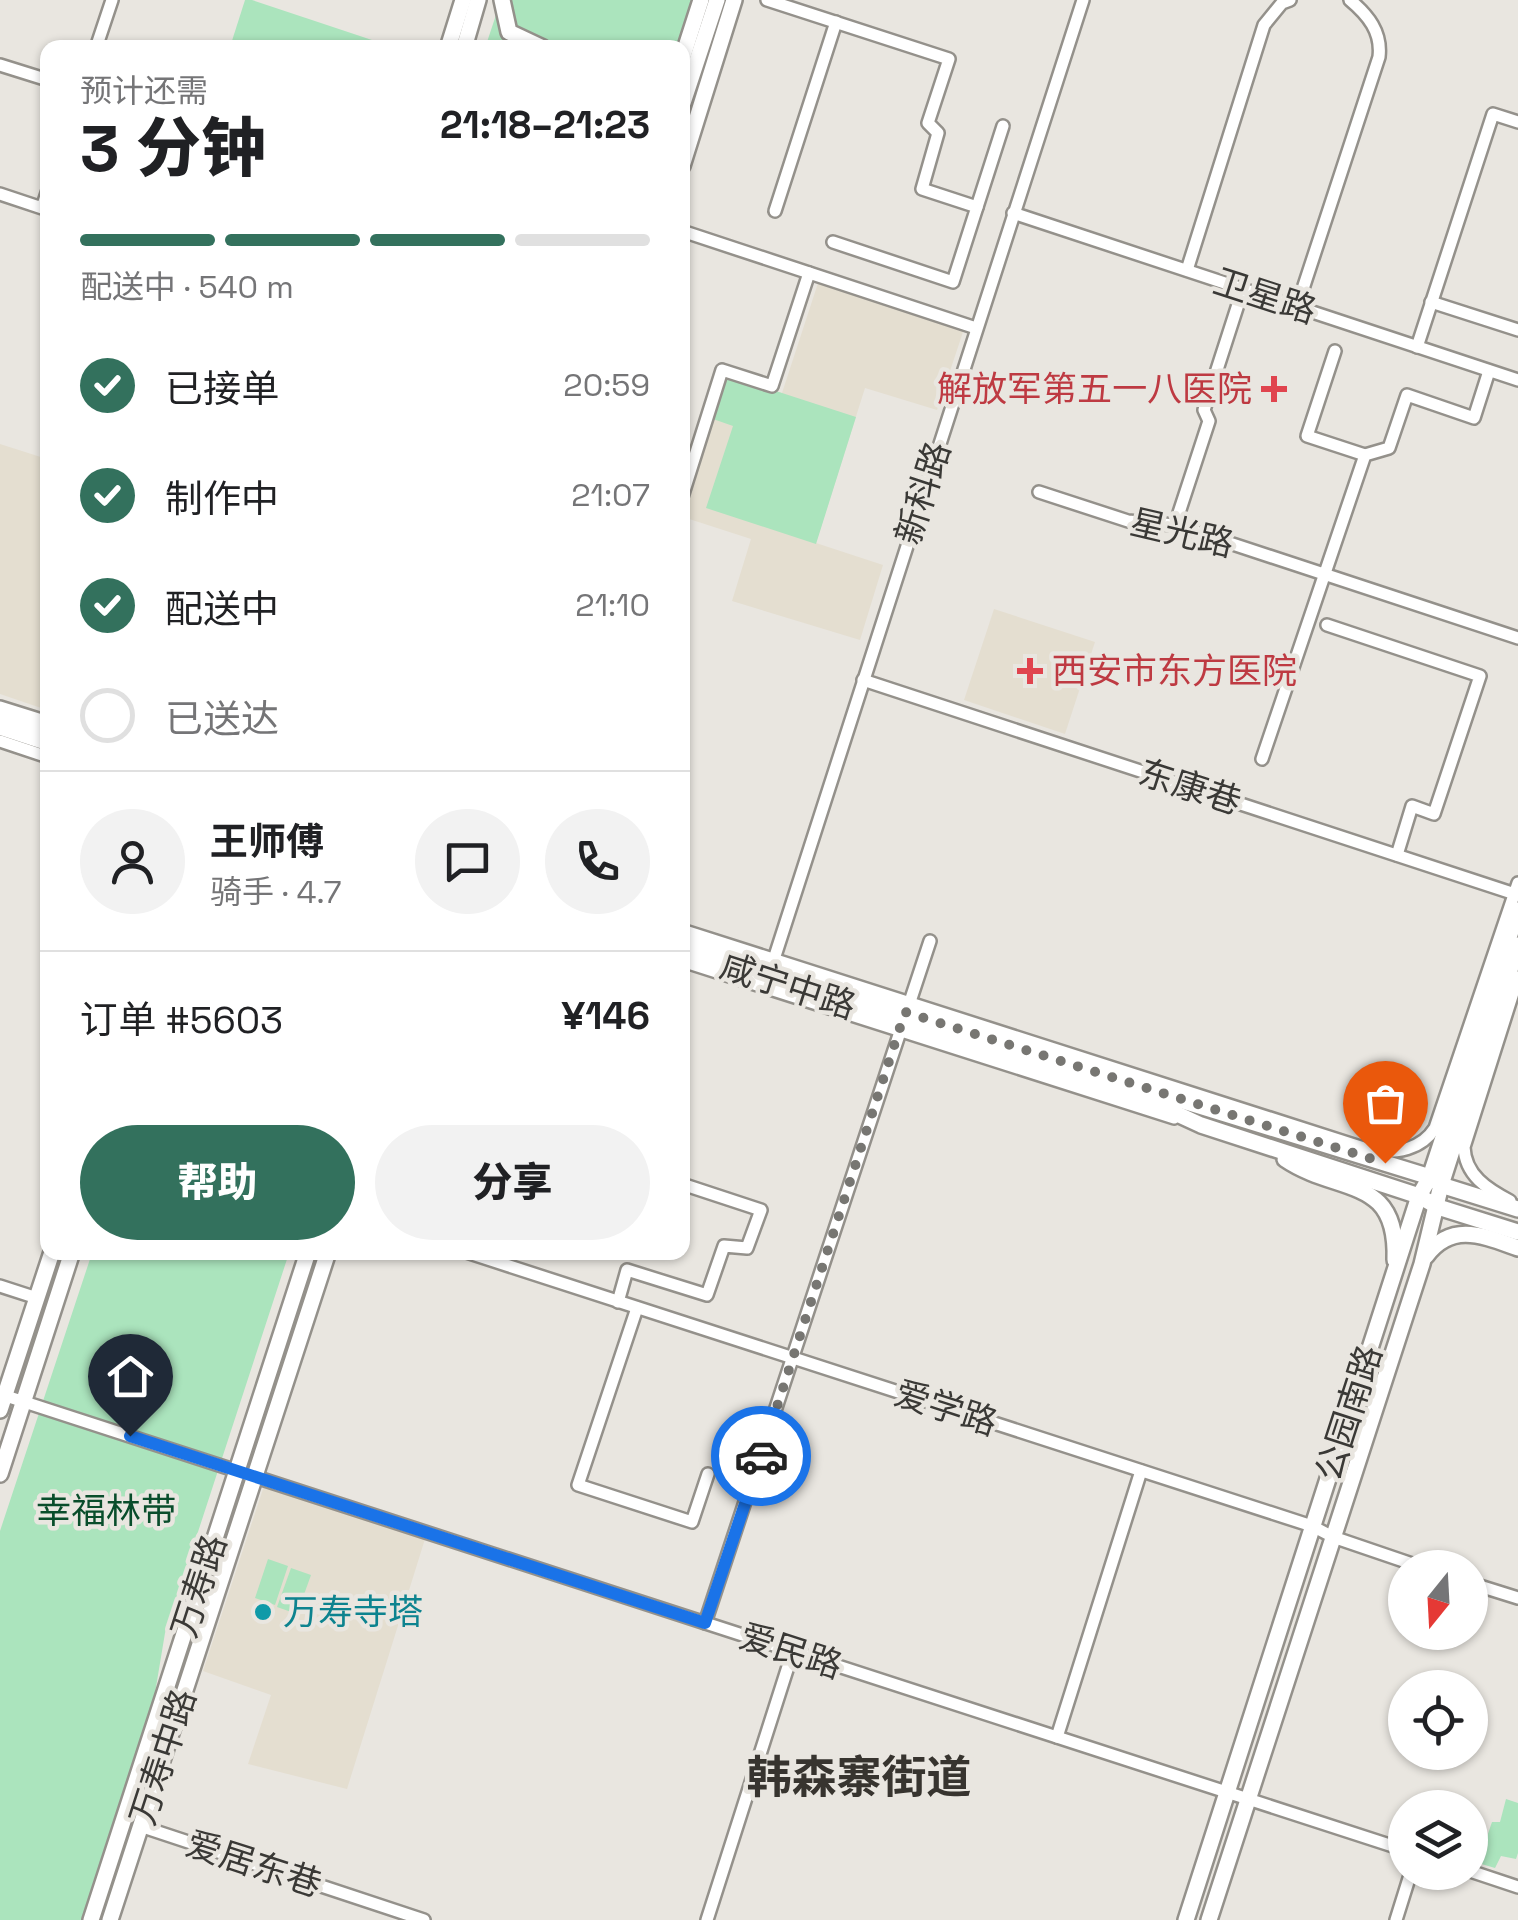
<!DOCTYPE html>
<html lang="zh">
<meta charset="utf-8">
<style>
body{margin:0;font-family:"Space Grotesk","Noto Sans SC",sans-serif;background:#f2f2f2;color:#202124;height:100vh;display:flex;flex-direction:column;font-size:38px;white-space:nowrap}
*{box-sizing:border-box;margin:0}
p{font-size:32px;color:#757577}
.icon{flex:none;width:55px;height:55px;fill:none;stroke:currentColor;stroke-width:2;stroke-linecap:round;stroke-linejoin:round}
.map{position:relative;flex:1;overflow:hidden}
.side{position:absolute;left:40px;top:40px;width:650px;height:1220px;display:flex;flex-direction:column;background:#fff;border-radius:20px;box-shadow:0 2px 8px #0004}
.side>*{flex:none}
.needle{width:65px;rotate:198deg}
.controls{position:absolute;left:1388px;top:1550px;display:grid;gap:20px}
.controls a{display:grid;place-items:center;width:100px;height:100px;border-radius:50%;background:#fff;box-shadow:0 2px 8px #0004;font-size:50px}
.pin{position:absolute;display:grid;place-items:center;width:85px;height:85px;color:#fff;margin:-102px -42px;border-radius:50% 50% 50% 0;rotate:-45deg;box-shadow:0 0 10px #0007}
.pin .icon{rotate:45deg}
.courier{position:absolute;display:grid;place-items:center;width:100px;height:100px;margin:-50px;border:8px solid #1a73e8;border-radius:50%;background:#fff;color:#222;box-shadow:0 2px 12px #0007}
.overview em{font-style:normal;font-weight:800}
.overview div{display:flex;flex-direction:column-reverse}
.overview{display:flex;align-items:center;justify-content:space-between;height:170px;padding:0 40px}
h1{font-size:65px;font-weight:800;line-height:75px}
.bar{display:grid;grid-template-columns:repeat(4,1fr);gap:15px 10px;align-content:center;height:120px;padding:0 40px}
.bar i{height:12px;border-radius:8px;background:#e0e0e0}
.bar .active{background:#33715d}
.bar p{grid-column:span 4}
.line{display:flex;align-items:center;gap:25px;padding:0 40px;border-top:2px solid #e0e0e0}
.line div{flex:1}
.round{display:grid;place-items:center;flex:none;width:105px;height:105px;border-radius:52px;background:#f2f2f2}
ol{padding:0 40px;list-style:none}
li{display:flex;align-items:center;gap:30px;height:110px}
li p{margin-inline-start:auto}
li .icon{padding:10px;border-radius:50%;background:#33715d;color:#fff;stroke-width:4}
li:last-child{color:#757577}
li i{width:55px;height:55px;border:5px solid #e0e0e0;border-radius:50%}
.cta{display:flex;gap:20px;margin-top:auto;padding:20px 40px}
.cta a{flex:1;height:115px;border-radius:60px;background:#33715d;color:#fff;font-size:40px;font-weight:800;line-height:115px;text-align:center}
.cta a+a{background:#f2f2f2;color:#202124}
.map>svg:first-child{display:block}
</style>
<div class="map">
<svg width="1518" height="1920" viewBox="0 0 1518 1920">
<rect width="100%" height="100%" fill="#e9e6e0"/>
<g fill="#e4ded0">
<polygon points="819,280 964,329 937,410 865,388 816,543 883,565 860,640 732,601 751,539 683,517 727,375 782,393"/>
<polygon points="0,444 47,459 47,710 0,694"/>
<polygon points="994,609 1095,642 1065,734 964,700"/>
<polygon points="264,1486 425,1539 347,1789 248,1764 271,1695 203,1671"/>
</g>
<g fill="#abe4bd">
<polygon points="245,0 252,0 390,46 230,47"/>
<polygon points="501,0 703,0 682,48 485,48"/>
<polygon points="727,375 856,417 816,544 706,508 733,426 713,419"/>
<polygon points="92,1253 289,1253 165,1633 154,1699 82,1920 0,1920 0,1531"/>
<polygon points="268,1559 288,1566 275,1605 255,1598"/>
<polygon points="291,1568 311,1575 297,1614 277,1607"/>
<polygon points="1506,1799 1518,1803 1518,1853 1516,1859 1501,1856 1495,1868 1478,1863 1492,1822 1500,1822"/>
</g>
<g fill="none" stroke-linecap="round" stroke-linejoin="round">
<g stroke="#94918b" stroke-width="16">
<g id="minor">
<polyline points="767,0 949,59 928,123 938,133 922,189 977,207 953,282 833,242"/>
<polyline points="96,48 112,0"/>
<polyline points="0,65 48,80"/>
<polyline points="0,194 42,208 48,190"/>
<polyline points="977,207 1003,126"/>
<polyline points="775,211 836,22"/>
<polyline points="1013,213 1518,380"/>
<polyline points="682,231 976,328"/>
<polyline points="1187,270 1264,25 1282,3 1290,0"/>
<polyline points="1431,302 1518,330"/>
<path d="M1297,307L1379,57C1382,32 1368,15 1350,0"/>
<polyline points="1417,347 1493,114 1518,122"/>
<polyline points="1335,351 1307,436 1365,455"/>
<polyline points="1039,492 1128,521 1175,525 1518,638"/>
<polyline points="682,497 722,370 772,386 809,273"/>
<polyline points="1175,525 1209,421 1204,410 1243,289"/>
<polyline points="1327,625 1480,676 1434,814 1412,806 1397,855"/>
<polyline points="863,680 1518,895"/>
<polyline points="0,707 48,722"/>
<polyline points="0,741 48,757"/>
<polyline points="1262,759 1365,455 1389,448 1407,395 1474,418 1489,371"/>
<polyline points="682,930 1370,1150 1382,1160"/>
<polyline points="682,961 1174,1118"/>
<polyline points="765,987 1083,0"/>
<path d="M1372,1151C1397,1153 1421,1150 1435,1128L1518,883"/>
<path d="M1510,1201C1487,1189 1465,1175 1464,1147L1518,977"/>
<polyline points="466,1252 1312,1526 1333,1537 1424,1568"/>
<polyline points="0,1286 37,1298"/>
<polyline points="618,1302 627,1270 707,1295 724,1246 747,1248 761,1210 682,1184"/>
<polyline points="637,1308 578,1485 692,1522 708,1474"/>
<polyline points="6,1396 1405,1850"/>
<polyline points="1470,1583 1518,1598"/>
<polyline points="705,1623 930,941"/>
<polyline points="1057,1737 1141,1471"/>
<polyline points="140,1826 424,1920"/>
<polyline points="1470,1871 1518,1887"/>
<polyline points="707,1920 793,1651"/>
<polyline points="1396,1920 1411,1872"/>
</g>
</g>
<g stroke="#94918b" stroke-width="20">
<g id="major">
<polyline points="502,0 509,32 543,48"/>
<polyline points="448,48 463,0"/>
<polyline points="464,48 478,0"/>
<polyline points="682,59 701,0"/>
<polyline points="682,106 717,0"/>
<polyline points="682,166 734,0"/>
<polyline points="0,716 48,731"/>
<polyline points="0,727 48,743"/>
<polyline points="682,939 1151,1091 1430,1177 1441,1185 1518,1209"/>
<polyline points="682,952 1151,1102 1201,1125 1419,1196 1438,1207 1518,1232"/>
<path d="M1285,1159C1338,1195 1398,1174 1395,1260"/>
<path d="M1426,1256C1452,1221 1484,1236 1518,1248"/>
<polyline points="0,1410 52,1252"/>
<polyline points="0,1474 72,1252"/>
<polyline points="91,1920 308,1252"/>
<polyline points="110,1920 328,1252"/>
<polyline points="1186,1920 1419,1196 1430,1177 1518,910"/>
<polyline points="1209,1920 1422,1264 1441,1185 1518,945"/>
</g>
</g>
<use href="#minor" stroke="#fff" stroke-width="11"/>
<use href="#major" stroke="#fff" stroke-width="15"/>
</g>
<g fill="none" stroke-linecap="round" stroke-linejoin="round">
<polyline stroke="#777672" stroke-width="10" stroke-dasharray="0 18" points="761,1456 905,1012 1385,1163"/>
<polyline stroke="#1a73e8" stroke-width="12" points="130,1436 705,1623 761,1456"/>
</g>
<g fill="#e0444e" stroke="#e9e6e0" stroke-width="4">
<path d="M1269 374h10v10h10v10h-10v10h-10v-10h-10v-10h10z"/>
<path d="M1025 656h10v10h10v10h-10v10h-10v-10h-10v-10h10z"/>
</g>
<circle fill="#0f9aa8" stroke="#e9e6e0" stroke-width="4" cx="263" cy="1612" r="10"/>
<g text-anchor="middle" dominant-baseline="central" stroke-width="9" stroke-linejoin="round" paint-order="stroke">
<g font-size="35" fill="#3a3936" stroke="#e9e6e0">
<text transform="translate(1265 296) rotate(18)">卫星路</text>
<text transform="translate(923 493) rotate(-72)">新科路</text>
<text transform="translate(1182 533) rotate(13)">星光路</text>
<text transform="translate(1190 787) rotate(18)">东康巷</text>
<text transform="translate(788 986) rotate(18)">咸宁中路</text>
<text transform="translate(946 1408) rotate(18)">爱学路</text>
<text transform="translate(1349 1413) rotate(-72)">公园南路</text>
<text transform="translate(199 1586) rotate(-72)">万寿路</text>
<text transform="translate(791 1651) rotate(18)">爱民路</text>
<text transform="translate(163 1757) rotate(-72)">万寿中路</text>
<text transform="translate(254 1864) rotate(18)">爱居东巷</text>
</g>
<g font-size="35" fill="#be3a42" stroke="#e9e6e0" text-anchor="end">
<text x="1252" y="389">解放军第五一八医院</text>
<text x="1052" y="671" text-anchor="start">西安市东方医院</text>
</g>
<g font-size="35" fill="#094d2b" stroke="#e9e6e0">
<text x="106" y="1511">幸福林带</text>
</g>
<g font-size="35" fill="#0d838f" stroke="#e9e6e0" text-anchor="start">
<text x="283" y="1612">万寿寺塔</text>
</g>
<g font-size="45" font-weight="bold" fill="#37342f" stroke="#e9e6e0">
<text x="859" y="1777">韩森寨街道</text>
</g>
</g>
</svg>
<div class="controls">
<a><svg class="needle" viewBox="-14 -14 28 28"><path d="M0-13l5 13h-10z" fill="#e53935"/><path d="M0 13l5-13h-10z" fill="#757577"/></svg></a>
<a><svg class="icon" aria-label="locate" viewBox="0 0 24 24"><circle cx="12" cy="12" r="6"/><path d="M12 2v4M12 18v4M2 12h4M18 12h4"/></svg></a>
<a><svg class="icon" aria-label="layers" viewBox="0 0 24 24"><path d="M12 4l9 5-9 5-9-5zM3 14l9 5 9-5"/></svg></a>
</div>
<div class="pin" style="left:1385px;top:1163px;background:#ea580c"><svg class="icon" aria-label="bag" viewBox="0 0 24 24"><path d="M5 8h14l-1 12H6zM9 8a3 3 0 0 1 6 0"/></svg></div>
<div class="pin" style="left:130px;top:1436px;background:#1f2937"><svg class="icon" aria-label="home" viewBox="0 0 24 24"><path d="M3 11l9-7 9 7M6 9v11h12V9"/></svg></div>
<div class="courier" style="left:761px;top:1456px"><svg class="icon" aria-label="car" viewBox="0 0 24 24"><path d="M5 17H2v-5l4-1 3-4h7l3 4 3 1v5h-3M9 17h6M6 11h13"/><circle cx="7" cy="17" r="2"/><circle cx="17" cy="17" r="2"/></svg></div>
<section class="side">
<div class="overview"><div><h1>3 分钟</h1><p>预计还需</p></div><em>21:18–21:23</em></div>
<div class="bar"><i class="active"></i><i class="active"></i><i class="active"></i><i></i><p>配送中 · 540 m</p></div>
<ol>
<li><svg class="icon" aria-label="check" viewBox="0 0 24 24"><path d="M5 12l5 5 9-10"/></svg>已接单<p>20:59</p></li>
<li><svg class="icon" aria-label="check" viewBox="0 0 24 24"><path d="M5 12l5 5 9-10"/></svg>制作中<p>21:07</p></li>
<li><svg class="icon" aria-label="check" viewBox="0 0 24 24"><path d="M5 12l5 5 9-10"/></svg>配送中<p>21:10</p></li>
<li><i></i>已送达</li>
</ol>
<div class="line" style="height:180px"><a class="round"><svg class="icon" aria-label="person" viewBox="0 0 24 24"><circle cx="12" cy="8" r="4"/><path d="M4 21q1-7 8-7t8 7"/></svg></a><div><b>王师傅</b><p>骑手 · 4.7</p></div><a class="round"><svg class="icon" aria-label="chat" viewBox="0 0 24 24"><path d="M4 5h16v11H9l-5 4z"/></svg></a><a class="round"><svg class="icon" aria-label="phone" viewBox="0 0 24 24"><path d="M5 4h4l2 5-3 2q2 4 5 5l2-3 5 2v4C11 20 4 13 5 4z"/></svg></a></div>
<div class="line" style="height:130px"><div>订单 #5603</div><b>¥146</b></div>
<div class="cta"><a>帮助</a><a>分享</a></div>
</section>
</div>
